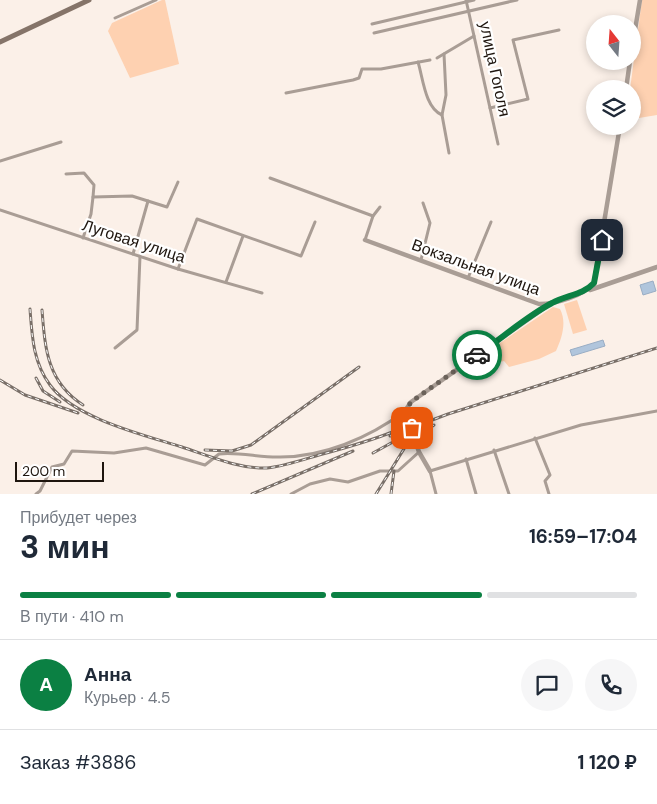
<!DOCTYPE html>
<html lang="ru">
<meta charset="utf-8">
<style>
body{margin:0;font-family:"DM Sans",sans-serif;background:#f6f6f7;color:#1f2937;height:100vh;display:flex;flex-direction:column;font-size:19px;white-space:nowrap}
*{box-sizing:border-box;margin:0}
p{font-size:16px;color:#747a83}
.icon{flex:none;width:28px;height:28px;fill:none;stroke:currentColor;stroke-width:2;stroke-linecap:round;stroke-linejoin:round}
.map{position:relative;height:494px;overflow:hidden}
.sheet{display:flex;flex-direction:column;background:#fff;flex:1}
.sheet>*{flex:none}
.needle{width:32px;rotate:343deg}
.tools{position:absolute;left:586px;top:15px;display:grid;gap:10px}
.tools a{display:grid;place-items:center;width:55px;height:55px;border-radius:50%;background:#fff;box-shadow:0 2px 8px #0003;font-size:25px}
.scale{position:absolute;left:15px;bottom:12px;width:89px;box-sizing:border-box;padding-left:5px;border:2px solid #1e150e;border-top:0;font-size:14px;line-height:18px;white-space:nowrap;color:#1e150e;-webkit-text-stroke:4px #fff;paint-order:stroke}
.pin{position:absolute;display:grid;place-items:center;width:42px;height:42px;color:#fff;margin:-21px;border-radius:10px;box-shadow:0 2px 8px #0006}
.courier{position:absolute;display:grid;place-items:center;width:50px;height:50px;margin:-25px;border:4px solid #0b8043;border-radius:50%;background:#fff;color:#222;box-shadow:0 1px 6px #0007}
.overview em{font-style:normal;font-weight:700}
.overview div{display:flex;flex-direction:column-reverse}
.overview{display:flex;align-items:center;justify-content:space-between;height:85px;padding:0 20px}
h1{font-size:32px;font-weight:700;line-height:38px}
.bar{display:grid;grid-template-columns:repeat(4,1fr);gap:8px 5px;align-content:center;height:60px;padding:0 20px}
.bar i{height:6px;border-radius:4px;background:#e0e1e3}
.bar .selected{background:#0b8043}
.bar p{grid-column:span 4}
.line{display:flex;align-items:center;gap:12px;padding:0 20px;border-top:1px solid #e0e1e3}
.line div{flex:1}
.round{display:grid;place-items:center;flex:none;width:52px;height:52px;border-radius:26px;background:#f6f6f7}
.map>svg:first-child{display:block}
</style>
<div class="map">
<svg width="657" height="494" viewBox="0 0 657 494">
<rect width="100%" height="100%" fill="#fbf0e8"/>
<g fill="#fed1b1">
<polygon points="162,0 165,0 179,64 130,78 108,31 112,23"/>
<polygon points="642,0 657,0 657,115 633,119 632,89 630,89"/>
<polygon points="577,300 587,330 573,334 564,304"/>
<path d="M553,307L560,309C567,322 562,338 556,351L539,359L509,367L504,361L464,372L463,368Z"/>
</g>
<g fill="#b0c5dc" stroke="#99adc4">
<polygon points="653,281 656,291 643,295 640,285"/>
<polygon points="603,340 605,346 572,356 570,350"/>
</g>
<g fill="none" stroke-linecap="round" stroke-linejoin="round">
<g stroke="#a99d95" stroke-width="3">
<polyline points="466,0 498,144"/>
<polyline points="115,18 156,0"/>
<polyline points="372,24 474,0"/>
<polyline points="374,33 517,0"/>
<polyline points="444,54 446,95 442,115 449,153"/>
<polyline points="437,58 474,36"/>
<path d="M418,62C423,78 425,108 442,115"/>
<polyline points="286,93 353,80 359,78 362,69 381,69 430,60"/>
<polyline points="490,108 528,99 513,40 559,30"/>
<polyline points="0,161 61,142"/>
<polyline points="66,174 84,173 94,185 93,197 132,196 167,207 178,182"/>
<polyline points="270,178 373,216"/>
<polyline points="0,210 178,269 262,293"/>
<polyline points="83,238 91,214 93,197"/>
<polyline points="365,240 373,216 380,207"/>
<polyline points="133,254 148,201"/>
<polyline points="421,260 430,223 423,203"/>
<polyline points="178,269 197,219 301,256 315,222"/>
<polyline points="468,278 491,222"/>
<polyline points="226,282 243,236"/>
<polyline points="115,348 137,330 140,256"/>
<polyline points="535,438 550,475 545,481 549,494"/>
<polyline points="494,450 509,494"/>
<polyline points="466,459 476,494"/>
<path d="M36,494L40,491L52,467L64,464L72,451L114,453L146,448L205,465L219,454C238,452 258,457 277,457C322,458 369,438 405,411"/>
<polyline points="291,494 310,484 330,479 348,482 380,471 398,471 419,452"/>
<polyline points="436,494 430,471 581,425 657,411"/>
</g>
<g stroke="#a99d95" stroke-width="4.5">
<polyline points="632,48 640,0"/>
<polyline points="626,89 630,61"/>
<path d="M365,240L539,304C556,304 583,296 594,283L620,126"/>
<polyline points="590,290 657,267"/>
<polyline points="430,471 419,452 405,411 411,402 550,304"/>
</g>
<polyline stroke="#857469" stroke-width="5" points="0,42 89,0"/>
<g stroke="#796f68" stroke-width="3">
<g id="rail">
<path d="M30,309C32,336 33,362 50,385C74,418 144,435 182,447C209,456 239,469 267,468C285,466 302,460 319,455C345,448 370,441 395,431"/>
<path d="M42,310C45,348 47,382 83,405"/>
<polyline points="36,378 43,391 60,402"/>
<polyline points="0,380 25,395 78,413"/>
<polyline points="390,436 448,414 657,348"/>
<polyline points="205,450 232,451 251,445 359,367"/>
<polyline points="373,453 402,437"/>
<polyline points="252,494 353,451"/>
<polyline points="376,494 407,444 434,425"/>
<polyline points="391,494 394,471"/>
</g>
</g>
<use href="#rail" stroke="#fff" stroke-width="1" stroke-dasharray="4" stroke-linecap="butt"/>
</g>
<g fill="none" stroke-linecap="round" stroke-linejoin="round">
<polyline stroke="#6b625a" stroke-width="5" stroke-dasharray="0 9" points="412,428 405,411 411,402 477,355"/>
<path stroke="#0b8043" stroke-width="6" d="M477,355C501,339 527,316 552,303C566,295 583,295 594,283L602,240"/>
</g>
<g text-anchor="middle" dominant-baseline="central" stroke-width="4.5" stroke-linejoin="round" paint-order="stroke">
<g font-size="16" fill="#1e150e" stroke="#fff">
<text transform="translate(495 69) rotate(78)">улица Гоголя</text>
<text transform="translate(134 241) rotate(18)">Луговая улица</text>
<text transform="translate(476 267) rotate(20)">Вокзальная улица</text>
</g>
</g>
</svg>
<div class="tools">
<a><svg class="needle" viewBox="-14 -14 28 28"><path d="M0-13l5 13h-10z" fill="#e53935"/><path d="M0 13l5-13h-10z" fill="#747a83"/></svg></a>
<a><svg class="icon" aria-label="layers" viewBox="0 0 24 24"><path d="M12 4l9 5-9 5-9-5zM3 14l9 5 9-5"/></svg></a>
</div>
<div class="scale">200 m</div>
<div class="pin" style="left:412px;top:428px;background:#ea580c"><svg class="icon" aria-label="bag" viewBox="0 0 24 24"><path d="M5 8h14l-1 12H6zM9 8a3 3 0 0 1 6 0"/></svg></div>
<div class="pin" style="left:602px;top:240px;background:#1f2937"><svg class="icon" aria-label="home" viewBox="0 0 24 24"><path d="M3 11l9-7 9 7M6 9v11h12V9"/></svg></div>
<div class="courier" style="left:477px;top:355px"><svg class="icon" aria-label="car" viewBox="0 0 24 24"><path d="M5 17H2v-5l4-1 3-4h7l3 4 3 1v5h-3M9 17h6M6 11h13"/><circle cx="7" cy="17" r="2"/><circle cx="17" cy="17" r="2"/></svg></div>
</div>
<section class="sheet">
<div class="overview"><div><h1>3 мин</h1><p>Прибудет через</p></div><em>16:59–17:04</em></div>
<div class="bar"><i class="selected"></i><i class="selected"></i><i class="selected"></i><i></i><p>В пути · 410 m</p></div>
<div class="line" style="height:90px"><b class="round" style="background:#0b8043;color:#fff">А</b><div><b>Анна</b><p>Курьер · 4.5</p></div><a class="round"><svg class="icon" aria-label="chat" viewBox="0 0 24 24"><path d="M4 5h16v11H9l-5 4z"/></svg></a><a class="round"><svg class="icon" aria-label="phone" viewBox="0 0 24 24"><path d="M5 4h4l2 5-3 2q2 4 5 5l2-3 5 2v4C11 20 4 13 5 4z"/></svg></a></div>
<div class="line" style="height:65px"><div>Заказ #3886</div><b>1 120 ₽</b></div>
</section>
